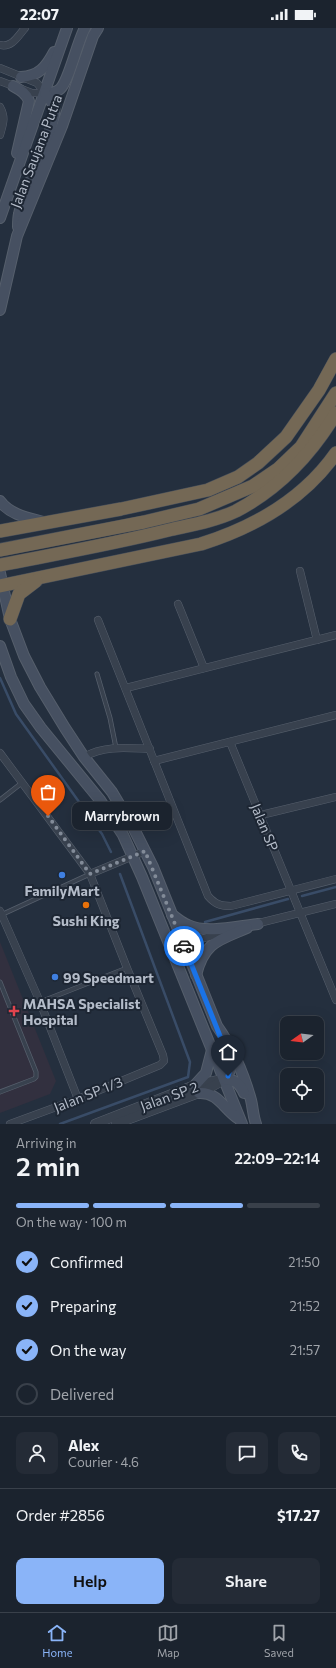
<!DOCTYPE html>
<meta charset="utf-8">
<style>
body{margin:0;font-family:Commissioner,sans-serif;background:#242b36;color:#f1f3f6;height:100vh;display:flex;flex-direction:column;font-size:15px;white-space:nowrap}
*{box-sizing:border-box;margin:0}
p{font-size:13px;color:#a0a4aa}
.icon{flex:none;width:22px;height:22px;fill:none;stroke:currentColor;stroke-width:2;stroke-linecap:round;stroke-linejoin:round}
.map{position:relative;height:1096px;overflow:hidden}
.details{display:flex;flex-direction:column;background:#1b232e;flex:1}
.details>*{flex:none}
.needle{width:26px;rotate:256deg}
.fabs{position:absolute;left:280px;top:988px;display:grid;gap:8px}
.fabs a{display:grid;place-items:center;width:44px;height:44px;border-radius:8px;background:#1b232e;box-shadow:0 4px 16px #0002,0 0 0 1px #39404a;font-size:20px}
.pin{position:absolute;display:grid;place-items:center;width:34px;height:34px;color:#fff;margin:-41px -17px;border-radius:50% 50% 50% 0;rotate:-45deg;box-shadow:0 0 4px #0007}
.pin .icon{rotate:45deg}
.courier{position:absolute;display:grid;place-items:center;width:40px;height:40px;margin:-20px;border:3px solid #1a73e8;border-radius:50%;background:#fff;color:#222;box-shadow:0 1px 5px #0007}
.bubble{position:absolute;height:28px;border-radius:8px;background:#1b232e;box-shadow:0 4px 16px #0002,0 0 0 1px #39404a;font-size:13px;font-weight:600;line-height:28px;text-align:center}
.headline em{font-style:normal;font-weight:600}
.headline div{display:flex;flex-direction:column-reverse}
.headline{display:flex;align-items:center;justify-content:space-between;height:68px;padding:0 16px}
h1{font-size:26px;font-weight:600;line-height:30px}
.bar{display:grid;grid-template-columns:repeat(4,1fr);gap:6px 4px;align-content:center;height:48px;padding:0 16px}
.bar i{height:5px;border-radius:3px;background:#39404a}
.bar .on{background:#8ab4f8}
.bar p{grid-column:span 4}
.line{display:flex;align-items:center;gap:10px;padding:0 16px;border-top:1px solid #39404a}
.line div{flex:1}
.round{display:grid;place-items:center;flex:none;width:42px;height:42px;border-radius:8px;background:#242b36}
ol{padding:0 16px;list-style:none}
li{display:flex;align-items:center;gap:12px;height:44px}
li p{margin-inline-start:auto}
li .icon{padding:4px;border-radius:50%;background:#8ab4f8;color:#111;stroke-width:4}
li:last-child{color:#a0a4aa}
li i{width:22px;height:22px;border:2px solid #39404a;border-radius:50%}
.cta{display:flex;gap:8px;margin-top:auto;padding:8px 16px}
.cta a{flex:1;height:46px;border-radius:8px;background:#8ab4f8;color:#111;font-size:16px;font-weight:600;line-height:46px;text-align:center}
.cta a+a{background:#242b36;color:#f1f3f6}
.status{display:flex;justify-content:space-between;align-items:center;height:28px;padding:0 20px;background:#1b232e;direction:ltr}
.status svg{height:11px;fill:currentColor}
.tab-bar{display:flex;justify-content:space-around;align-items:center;height:56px;border-top:1px solid #39404a;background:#1b232e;font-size:11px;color:#a0a4aa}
.tab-bar a{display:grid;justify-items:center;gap:2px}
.tab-bar .on{color:#8ab4f8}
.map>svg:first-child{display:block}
</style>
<div class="status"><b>22:07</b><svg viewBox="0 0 49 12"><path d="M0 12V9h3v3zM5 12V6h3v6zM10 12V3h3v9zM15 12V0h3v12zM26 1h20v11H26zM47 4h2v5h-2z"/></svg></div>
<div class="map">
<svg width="336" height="1096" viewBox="0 0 336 1096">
<rect width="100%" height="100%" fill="#242f3e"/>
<polygon fill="#32303f" points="0,914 56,1053 50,1066 0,1085"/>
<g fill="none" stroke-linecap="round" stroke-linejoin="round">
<g stroke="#394c67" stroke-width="2.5">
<polyline points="0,650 16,686 102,806 111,824"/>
<polyline points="302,868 336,859"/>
<polyline points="205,894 288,871"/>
<polyline points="60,1096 188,1049 190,1034 120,846"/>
</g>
<g stroke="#565f6c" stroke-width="5">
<g id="service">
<polyline points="97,646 110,690 116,720"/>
<polyline points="0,772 23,754"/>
<polyline points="3,886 90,846"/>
<polyline points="0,954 36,1044 36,1049 34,1051 0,1064"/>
<polyline points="40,974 127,940"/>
</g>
</g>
<g stroke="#565f6c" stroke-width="8">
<g id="minor">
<path d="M0,17C12,20 18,8 25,0"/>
<polyline points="0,40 37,55 45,65"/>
<polyline points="0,53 32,65 45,65"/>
<path d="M0,79C6,90 3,96 0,107"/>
<polyline points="300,543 317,612"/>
<polyline points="178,576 204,640"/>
<path d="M98,592L208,868C215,876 220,878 231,878L336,851"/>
<polyline points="126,660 336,607"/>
<polyline points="230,714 336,972"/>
<polyline points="0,725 90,846 127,940 163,1027 164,1033 160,1037 78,1071 10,1096"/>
<path d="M84,729C104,717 128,720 150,721"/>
<polyline points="154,733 336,687"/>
<polyline points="261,787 336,769"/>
<polyline points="90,846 145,823"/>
<polyline points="0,883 40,974 78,1071"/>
<polyline points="255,896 336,876"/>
<polyline points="183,916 230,903"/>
</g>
</g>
<g stroke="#565f6c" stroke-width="10">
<g id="tertiary">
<polyline points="95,1096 195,1057 224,1051"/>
<polyline points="116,1096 204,1063 222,1053"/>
</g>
</g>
<g stroke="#565f6c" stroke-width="12">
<g id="secondary">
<path d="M21,49C39,48 46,39 54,24"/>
<path d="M13,58C20,62 26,65 29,73L17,125"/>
<path d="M45,65C51,65 56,65 60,61C69,53 77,14 85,0"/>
<polyline points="0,190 67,0"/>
<path d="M18,199C18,195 18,190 19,186C23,164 59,95 54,78C52,74 48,69 45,65"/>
<polyline points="0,282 17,208 62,98 93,8 98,0"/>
<path d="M0,473C10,487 29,490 44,494"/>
<path d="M0,545L10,591L24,628L40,659L65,700L84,729L112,764L134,801L153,839L217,998C232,1019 244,1047 251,1072C253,1080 253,1088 256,1096"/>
<polyline points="0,618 11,649 24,676 41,700 100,772 123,807 142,849 242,1096"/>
<path d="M172,887C177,890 182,895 188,897C206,906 238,898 258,896"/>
<path d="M196,947C204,914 219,912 247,900"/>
<path d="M228,1028C232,1037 232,1044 224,1051C235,1051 240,1056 244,1065"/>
<polyline points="195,1057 206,1045 212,1022"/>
<path d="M199,1065C219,1064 224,1082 239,1091"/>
</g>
</g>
<g stroke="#434c59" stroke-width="14">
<g id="motorway">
<polyline points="0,503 121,481 208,462 238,449 258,435 286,409 319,362 336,331"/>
<polyline points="0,522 144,494 199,481 253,458 278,441 301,419 336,365"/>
<path d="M0,537C56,526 113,516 169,502C191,497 215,493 236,483C278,461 312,425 336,385"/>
<path d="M0,558L201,516C255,499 303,472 336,425"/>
<polyline points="10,591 19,566 36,553"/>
</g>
</g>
<use href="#service" stroke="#38414e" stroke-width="3.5"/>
<use href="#minor" stroke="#38414e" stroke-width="7"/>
<use href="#tertiary" stroke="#38414e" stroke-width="9"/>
<use href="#secondary" stroke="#465061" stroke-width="10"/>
<use href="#motorway" stroke="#746855" stroke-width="13"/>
</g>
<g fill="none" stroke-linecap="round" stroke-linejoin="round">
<polyline stroke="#828b98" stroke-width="4" stroke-dasharray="0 7.2" points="48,788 90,846 145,823 184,918"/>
<polyline stroke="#1a73e8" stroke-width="5" points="184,918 230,1033 231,1038 228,1048"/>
</g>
<g fill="#3f7fe0" stroke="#1d2633" stroke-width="1.5">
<circle cx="62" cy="847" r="4"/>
<circle cx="55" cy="949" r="4"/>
</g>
<circle fill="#e8710a" stroke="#1d2633" stroke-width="1.5" cx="86" cy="877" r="4"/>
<path fill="#e0444e" stroke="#1d2633" stroke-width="1.5" d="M12 977h4v4h4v4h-4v4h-4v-4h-4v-4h4z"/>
<g text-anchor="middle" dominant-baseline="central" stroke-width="4" stroke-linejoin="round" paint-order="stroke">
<g font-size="14" fill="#b4bcc9" stroke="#1d2633">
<text transform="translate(36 123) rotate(-69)">Jalan Saujana Putra</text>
<text transform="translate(265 799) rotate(68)">Jalan SP</text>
<text transform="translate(88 1066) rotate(-22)">Jalan SP 1/3</text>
<text transform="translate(169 1068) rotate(-20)">Jalan SP 2</text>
</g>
<g font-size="14" font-weight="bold" fill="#b4bcc9" stroke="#1d2633">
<text x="62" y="862">FamilyMart</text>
<text x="86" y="892">Sushi King</text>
<text x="63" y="949" text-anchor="start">99 Speedmart</text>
<text x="23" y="975" text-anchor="start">MAHSA Specialist<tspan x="23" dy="16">Hospital</tspan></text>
</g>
</g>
</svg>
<div class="fabs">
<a><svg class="needle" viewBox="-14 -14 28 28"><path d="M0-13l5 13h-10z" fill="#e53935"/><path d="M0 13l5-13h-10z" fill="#a0a4aa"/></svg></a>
<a><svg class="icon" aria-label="locate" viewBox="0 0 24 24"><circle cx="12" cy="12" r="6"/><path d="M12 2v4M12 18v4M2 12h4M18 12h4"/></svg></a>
</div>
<div class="pin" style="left:48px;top:788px;background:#ea580c"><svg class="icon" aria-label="bag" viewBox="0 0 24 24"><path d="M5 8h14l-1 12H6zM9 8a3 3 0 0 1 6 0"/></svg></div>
<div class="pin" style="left:228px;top:1048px;background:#1f2937"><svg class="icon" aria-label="home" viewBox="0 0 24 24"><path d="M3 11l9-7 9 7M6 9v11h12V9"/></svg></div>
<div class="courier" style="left:184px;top:918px"><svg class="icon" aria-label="car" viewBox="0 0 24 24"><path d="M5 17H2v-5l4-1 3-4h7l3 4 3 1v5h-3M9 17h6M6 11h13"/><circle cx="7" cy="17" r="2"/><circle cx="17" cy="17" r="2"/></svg></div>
<div class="bubble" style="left:72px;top:774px;width:100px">Marrybrown</div>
</div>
<section class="details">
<div class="headline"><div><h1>2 min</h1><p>Arriving in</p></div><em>22:09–22:14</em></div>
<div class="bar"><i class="on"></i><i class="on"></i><i class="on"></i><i></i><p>On the way · 100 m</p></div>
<ol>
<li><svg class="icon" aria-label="check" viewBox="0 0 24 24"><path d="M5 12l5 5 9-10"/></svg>Confirmed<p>21:50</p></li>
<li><svg class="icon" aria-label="check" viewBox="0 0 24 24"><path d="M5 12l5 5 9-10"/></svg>Preparing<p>21:52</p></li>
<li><svg class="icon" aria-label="check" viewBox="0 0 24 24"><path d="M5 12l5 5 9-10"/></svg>On the way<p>21:57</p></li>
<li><i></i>Delivered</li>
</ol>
<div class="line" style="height:72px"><a class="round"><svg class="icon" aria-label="person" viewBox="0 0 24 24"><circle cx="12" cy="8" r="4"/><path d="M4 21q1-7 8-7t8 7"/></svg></a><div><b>Alex</b><p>Courier · 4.6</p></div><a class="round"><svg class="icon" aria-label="chat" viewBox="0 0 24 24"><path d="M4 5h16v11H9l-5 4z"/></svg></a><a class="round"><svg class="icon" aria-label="phone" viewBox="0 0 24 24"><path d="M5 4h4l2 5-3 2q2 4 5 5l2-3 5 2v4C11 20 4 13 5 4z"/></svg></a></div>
<div class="line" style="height:52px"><div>Order #2856</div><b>$17.27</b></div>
<div class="cta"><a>Help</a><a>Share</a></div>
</section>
<nav class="tab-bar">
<a class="on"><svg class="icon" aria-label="home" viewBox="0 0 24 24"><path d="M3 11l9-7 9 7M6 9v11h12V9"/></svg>Home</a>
<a><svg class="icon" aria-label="map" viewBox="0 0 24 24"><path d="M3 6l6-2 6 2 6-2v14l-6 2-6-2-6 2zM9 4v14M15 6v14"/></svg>Map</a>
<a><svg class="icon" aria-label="saved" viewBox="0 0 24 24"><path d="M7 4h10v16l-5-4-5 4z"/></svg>Saved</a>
</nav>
